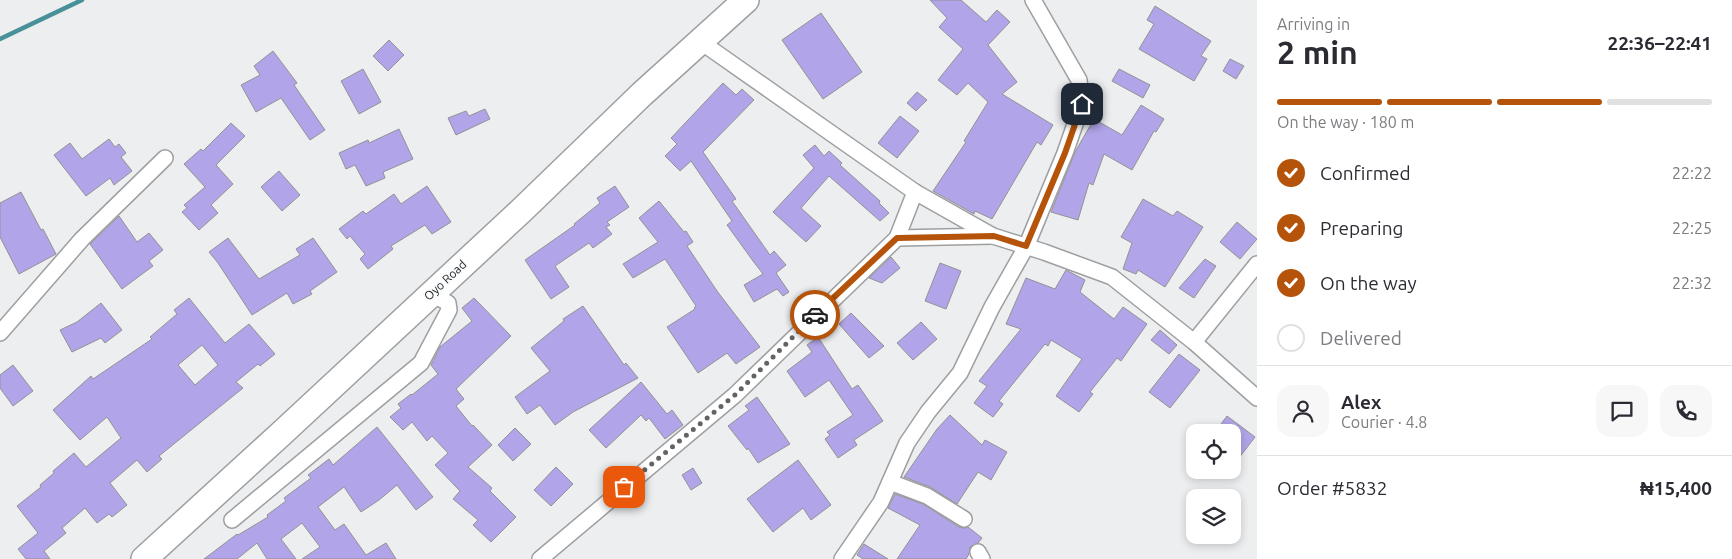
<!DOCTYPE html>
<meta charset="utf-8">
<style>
body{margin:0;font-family:Ubuntu,sans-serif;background:#f7f7f7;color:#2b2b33;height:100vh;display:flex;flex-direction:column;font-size:19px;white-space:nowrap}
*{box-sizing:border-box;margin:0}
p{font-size:16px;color:#7c7c81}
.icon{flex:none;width:28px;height:28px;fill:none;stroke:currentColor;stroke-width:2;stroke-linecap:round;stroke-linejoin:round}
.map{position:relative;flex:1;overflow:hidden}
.drawer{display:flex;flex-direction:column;background:#fff;width:475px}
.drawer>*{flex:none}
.buttons{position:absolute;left:1186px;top:424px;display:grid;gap:10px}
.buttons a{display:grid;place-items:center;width:55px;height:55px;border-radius:10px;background:#fff;box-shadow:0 2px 8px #0003;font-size:25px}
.pin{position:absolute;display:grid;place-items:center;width:42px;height:42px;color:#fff;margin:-21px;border-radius:10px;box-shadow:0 2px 8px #0006}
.courier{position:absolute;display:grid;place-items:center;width:50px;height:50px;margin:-25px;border:4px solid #b45309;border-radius:50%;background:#fff;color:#222;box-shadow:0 1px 6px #0007}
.overview em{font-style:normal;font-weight:700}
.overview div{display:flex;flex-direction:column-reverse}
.overview{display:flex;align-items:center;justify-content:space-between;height:85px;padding:0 20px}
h1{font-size:32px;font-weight:700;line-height:38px}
.bar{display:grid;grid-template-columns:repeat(4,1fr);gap:8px 5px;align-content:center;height:60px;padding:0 20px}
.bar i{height:6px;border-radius:4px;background:#e1e1e2}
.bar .active{background:#b45309}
.bar p{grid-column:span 4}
.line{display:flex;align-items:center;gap:12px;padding:0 20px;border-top:1px solid #e1e1e2}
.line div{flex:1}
.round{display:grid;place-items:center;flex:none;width:52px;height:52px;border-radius:15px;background:#f7f7f7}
ol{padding:0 20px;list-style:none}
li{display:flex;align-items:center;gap:15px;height:55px}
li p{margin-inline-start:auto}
li .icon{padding:5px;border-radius:50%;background:#b45309;color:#fff;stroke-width:4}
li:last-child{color:#7c7c81}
li i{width:28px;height:28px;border:2px solid #e1e1e2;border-radius:50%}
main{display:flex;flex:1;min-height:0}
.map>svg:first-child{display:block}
</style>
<main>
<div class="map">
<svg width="1257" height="559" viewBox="0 0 1257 559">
<rect width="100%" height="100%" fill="#eceef0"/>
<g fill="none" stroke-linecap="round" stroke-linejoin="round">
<polyline stroke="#489199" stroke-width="4.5" points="0,39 82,0"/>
</g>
<g fill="#b1a4e8" stroke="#939294" fill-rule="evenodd">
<polygon points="930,0 961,0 986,22 997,10 1010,22 988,45 1017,82 1002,94 1053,125 1041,145 1037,142 992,219 975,211 974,214 933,191 966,142 964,141 988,102 968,83 957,95 938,80 963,49 939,27 947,18"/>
<polygon points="1155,6 1211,41 1201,56 1207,59 1194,81 1139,49 1154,24 1147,20"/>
<polygon points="821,13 862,72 823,99 782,40"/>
<polygon points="389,40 404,55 388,71 373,56"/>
<polygon points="273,51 297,83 294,85 325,130 310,140 281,98 256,112 241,85 260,75 254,66"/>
<polygon points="1230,59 1244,66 1236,79 1223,71"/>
<polygon points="363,69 381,102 359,114 341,81"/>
<polygon points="1119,69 1150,85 1143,98 1112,81"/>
<polygon points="723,83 736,95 742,89 754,100 703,152 736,199 732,201 770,255 774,251 786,265 776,273 789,292 783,296 777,289 754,302 744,285 763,274 753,261 727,225 732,221 691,161 680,171 665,156 677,144 671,138"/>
<polygon points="917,92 927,100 916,111 907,103"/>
<polygon points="1141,105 1164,119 1156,132 1154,131 1132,170 1104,154 1093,185 1089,183 1078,220 1051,212 1075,152 1094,119 1122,135"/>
<polygon points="485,109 490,119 456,135 448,118 466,111 469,116"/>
<polygon points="900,116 919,131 897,158 878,143"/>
<polygon points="231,123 245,136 216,165 233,184 211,205 218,213 199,230 182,212 187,208 184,205 205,187 184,164 201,149 203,151"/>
<polygon points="399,129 413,159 383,172 385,178 366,186 355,165 346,169 339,153 368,140 369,143"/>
<polygon points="109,139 115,147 119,144 126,153 121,157 132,171 114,185 110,178 86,196 54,155 70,143 82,159"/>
<polygon points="815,145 824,156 829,151 842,163 840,165 880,201 879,203 889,213 880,221 829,176 801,208 821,226 806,242 773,212 814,168 803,155"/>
<polygon points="279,171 300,195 282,211 261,187"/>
<polygon points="427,186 451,222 432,234 425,225 391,246 393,249 368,269 360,259 365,254 350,236 347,239 339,229 363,211 366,214 394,194 401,204"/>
<polygon points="615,186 629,207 607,222 610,225 606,227 612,234 593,248 589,243 555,266 569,287 551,299 525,260 575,225 574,224 600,203 597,198"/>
<polygon points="21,192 41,230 43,229 56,254 19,274 0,237 0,203"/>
<polygon points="1143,199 1173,216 1177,211 1203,227 1165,287 1138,270 1136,274 1123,269 1132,243 1121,237"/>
<polygon points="659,201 684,232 686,231 693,242 687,246 717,291 760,347 736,364 727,353 698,373 667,327 695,309 694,308 696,306 665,259 633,278 623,264 658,242 639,218"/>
<polygon points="119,216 137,242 149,233 163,250 149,261 153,266 122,289 90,244"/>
<polygon points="1237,222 1257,239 1240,259 1220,242"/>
<polygon points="228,238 259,279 300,255 296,249 313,238 337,272 310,291 312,294 293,304 287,293 252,315 218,263 209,252"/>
<polygon points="891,257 900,268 882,283 869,278"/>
<polygon points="1205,259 1216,266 1194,298 1179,288"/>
<polygon points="940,263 961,271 946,309 925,301"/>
<polygon points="1066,270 1085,280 1080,292 1114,319 1123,307 1147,324 1121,361 1117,358 1090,392 1093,394 1079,412 1056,396 1082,359 1051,340 1048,346 1045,344 999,401 1003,404 993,417 974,403 987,386 979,381 1021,329 1006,324 1026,278 1055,289"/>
<path d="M189,298L225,343L249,324L275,354L260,366L258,364L236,382L243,388L159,456L162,459L147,472L137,460L110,483L127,505L112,517L109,514L97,523L85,508L62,528L66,533L44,551L50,559H26L18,549L38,533L17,506L41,487L40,485L54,473L53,471L74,453L86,467L121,438L107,417L80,440L53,410L91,376L93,379L152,339L150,337L177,314L174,310ZM202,345L218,365L195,385L178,365Z"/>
<polygon points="474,298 511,336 456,389 464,399 456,406 472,426 473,425 492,445 468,467 492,488 490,491 516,517 491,542 473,525 478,520 453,499 460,491 435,465 448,453 432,436 427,441 412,422 403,430 390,417 401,408 398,404 411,394 412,395 438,374 431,365 440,347 472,321 462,308"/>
<polygon points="101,303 122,330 105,343 101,338 72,352 60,330 77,322"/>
<polygon points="583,306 624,365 626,363 638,378 573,412 555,425 540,405 527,414 515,397 550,371 531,348 564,321 563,319"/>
<polygon points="851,313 884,346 869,358 839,324"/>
<polygon points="921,322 937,339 913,360 897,343"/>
<polygon points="1160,330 1177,345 1169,354 1151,340"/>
<polygon points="818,337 852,389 858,385 883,421 854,440 857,445 838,458 825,439 830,435 827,432 853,415 829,380 805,397 787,371 812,352 807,345"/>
<polygon points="1179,354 1200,370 1170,408 1149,392"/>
<polygon points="13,365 33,391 13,406 0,388 0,375"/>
<polygon points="641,382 667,414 672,410 683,425 665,439 649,418 646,421 641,415 606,448 589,430"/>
<polygon points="757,397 790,444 758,463 748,448 747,450 728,426 749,410 745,406"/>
<polygon points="950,415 982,445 985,440 1007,452 991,480 978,472 957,504 930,487 904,477 937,429"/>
<polygon points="1227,416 1255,437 1232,467 1232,432 1215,432"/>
<polygon points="377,427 433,497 416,510 397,485 379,500 361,512 344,487 318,507 335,530 344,524 366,555 386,543 396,559 302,559 320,547 302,523 281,539 296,559 267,559 257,543 237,559 204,559 237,534 238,535 268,517 267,515 286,501 284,498 311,478 308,475 329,459 333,465"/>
<polygon points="515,428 531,444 513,461 498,445"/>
<polygon points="798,460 831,505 811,520 803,508 773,532 747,499"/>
<polygon points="556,467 573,484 551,506 534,490"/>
<polygon points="693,468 702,483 691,490 682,475"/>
<polygon points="895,494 923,504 959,527 964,528 968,527 982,538 978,543 970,547 969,554 966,559 897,559 920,525 888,508"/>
<polygon points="864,544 888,559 863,559 857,555"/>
</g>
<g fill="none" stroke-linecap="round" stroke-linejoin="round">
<g stroke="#9d9fa1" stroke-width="18">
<g id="minor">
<polyline points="701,42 915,192 993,236 1044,252 1112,277 1194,342 1257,398"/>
<polyline points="897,238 993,236"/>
<polyline points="0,333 82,239 165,158"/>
<polyline points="1194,342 1257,264"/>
<polyline points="890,482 927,496 964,519"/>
<polyline points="232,520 421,363 449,310 448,303 430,293"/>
<polyline points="978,552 982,559"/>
<polyline points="540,559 735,395 897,238 915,192"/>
<polyline points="842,559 881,502 907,443 928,412 960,373 992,307 1026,247 1065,153 1082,104 1079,80 1033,0"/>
</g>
</g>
<g stroke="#9d9fa1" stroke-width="28">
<polyline id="trunk" points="144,559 282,433 523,209 642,94 746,0"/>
</g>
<use href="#minor" stroke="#fff" stroke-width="15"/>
<use href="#trunk" stroke="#fff" stroke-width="25"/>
</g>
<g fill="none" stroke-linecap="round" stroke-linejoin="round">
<polyline stroke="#626464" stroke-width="5" stroke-dasharray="0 9" points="624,487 735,395 815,315"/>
<polyline stroke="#b45309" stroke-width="6" points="815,315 897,238 994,236 1026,246 1065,153 1082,104"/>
</g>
<g text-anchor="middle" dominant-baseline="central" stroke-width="4" stroke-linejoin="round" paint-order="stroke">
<g font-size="12" fill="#181919" stroke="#fafbfd">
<text transform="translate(445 280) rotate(-43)">Oyo Road</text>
</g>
</g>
</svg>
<div class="buttons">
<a><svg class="icon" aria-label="locate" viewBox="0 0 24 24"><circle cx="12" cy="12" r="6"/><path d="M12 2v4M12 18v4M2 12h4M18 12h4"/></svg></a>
<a><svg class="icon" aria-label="layers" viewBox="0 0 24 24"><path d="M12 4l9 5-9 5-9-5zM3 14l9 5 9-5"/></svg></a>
</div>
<div class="pin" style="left:624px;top:487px;background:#ea580c"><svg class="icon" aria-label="bag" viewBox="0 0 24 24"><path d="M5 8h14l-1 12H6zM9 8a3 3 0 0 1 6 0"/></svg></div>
<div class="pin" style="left:1082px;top:104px;background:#1f2937"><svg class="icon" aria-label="home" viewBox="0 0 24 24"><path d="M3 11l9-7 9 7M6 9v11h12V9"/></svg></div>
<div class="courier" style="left:815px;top:315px"><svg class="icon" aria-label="car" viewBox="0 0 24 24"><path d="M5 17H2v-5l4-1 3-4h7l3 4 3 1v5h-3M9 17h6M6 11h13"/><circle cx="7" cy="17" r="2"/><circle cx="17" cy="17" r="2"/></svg></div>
</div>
<section class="drawer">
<div class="overview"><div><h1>2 min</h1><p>Arriving in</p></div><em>22:36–22:41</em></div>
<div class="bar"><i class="active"></i><i class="active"></i><i class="active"></i><i></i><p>On the way · 180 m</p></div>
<ol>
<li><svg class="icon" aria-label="check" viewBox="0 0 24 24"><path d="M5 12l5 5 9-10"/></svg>Confirmed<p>22:22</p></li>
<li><svg class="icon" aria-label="check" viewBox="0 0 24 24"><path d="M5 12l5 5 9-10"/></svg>Preparing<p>22:25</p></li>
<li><svg class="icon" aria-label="check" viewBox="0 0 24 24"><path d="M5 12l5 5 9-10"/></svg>On the way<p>22:32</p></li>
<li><i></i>Delivered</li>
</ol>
<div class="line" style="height:90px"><a class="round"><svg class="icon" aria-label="person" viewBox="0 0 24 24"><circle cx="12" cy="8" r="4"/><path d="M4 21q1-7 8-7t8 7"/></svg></a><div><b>Alex</b><p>Courier · 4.8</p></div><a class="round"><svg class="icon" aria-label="chat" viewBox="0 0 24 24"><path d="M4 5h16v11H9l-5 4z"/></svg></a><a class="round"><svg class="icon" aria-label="phone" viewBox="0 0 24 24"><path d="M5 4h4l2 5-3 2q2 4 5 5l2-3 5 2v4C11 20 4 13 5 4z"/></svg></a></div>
<div class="line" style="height:65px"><div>Order #5832</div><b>₦15,400</b></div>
</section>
</main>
